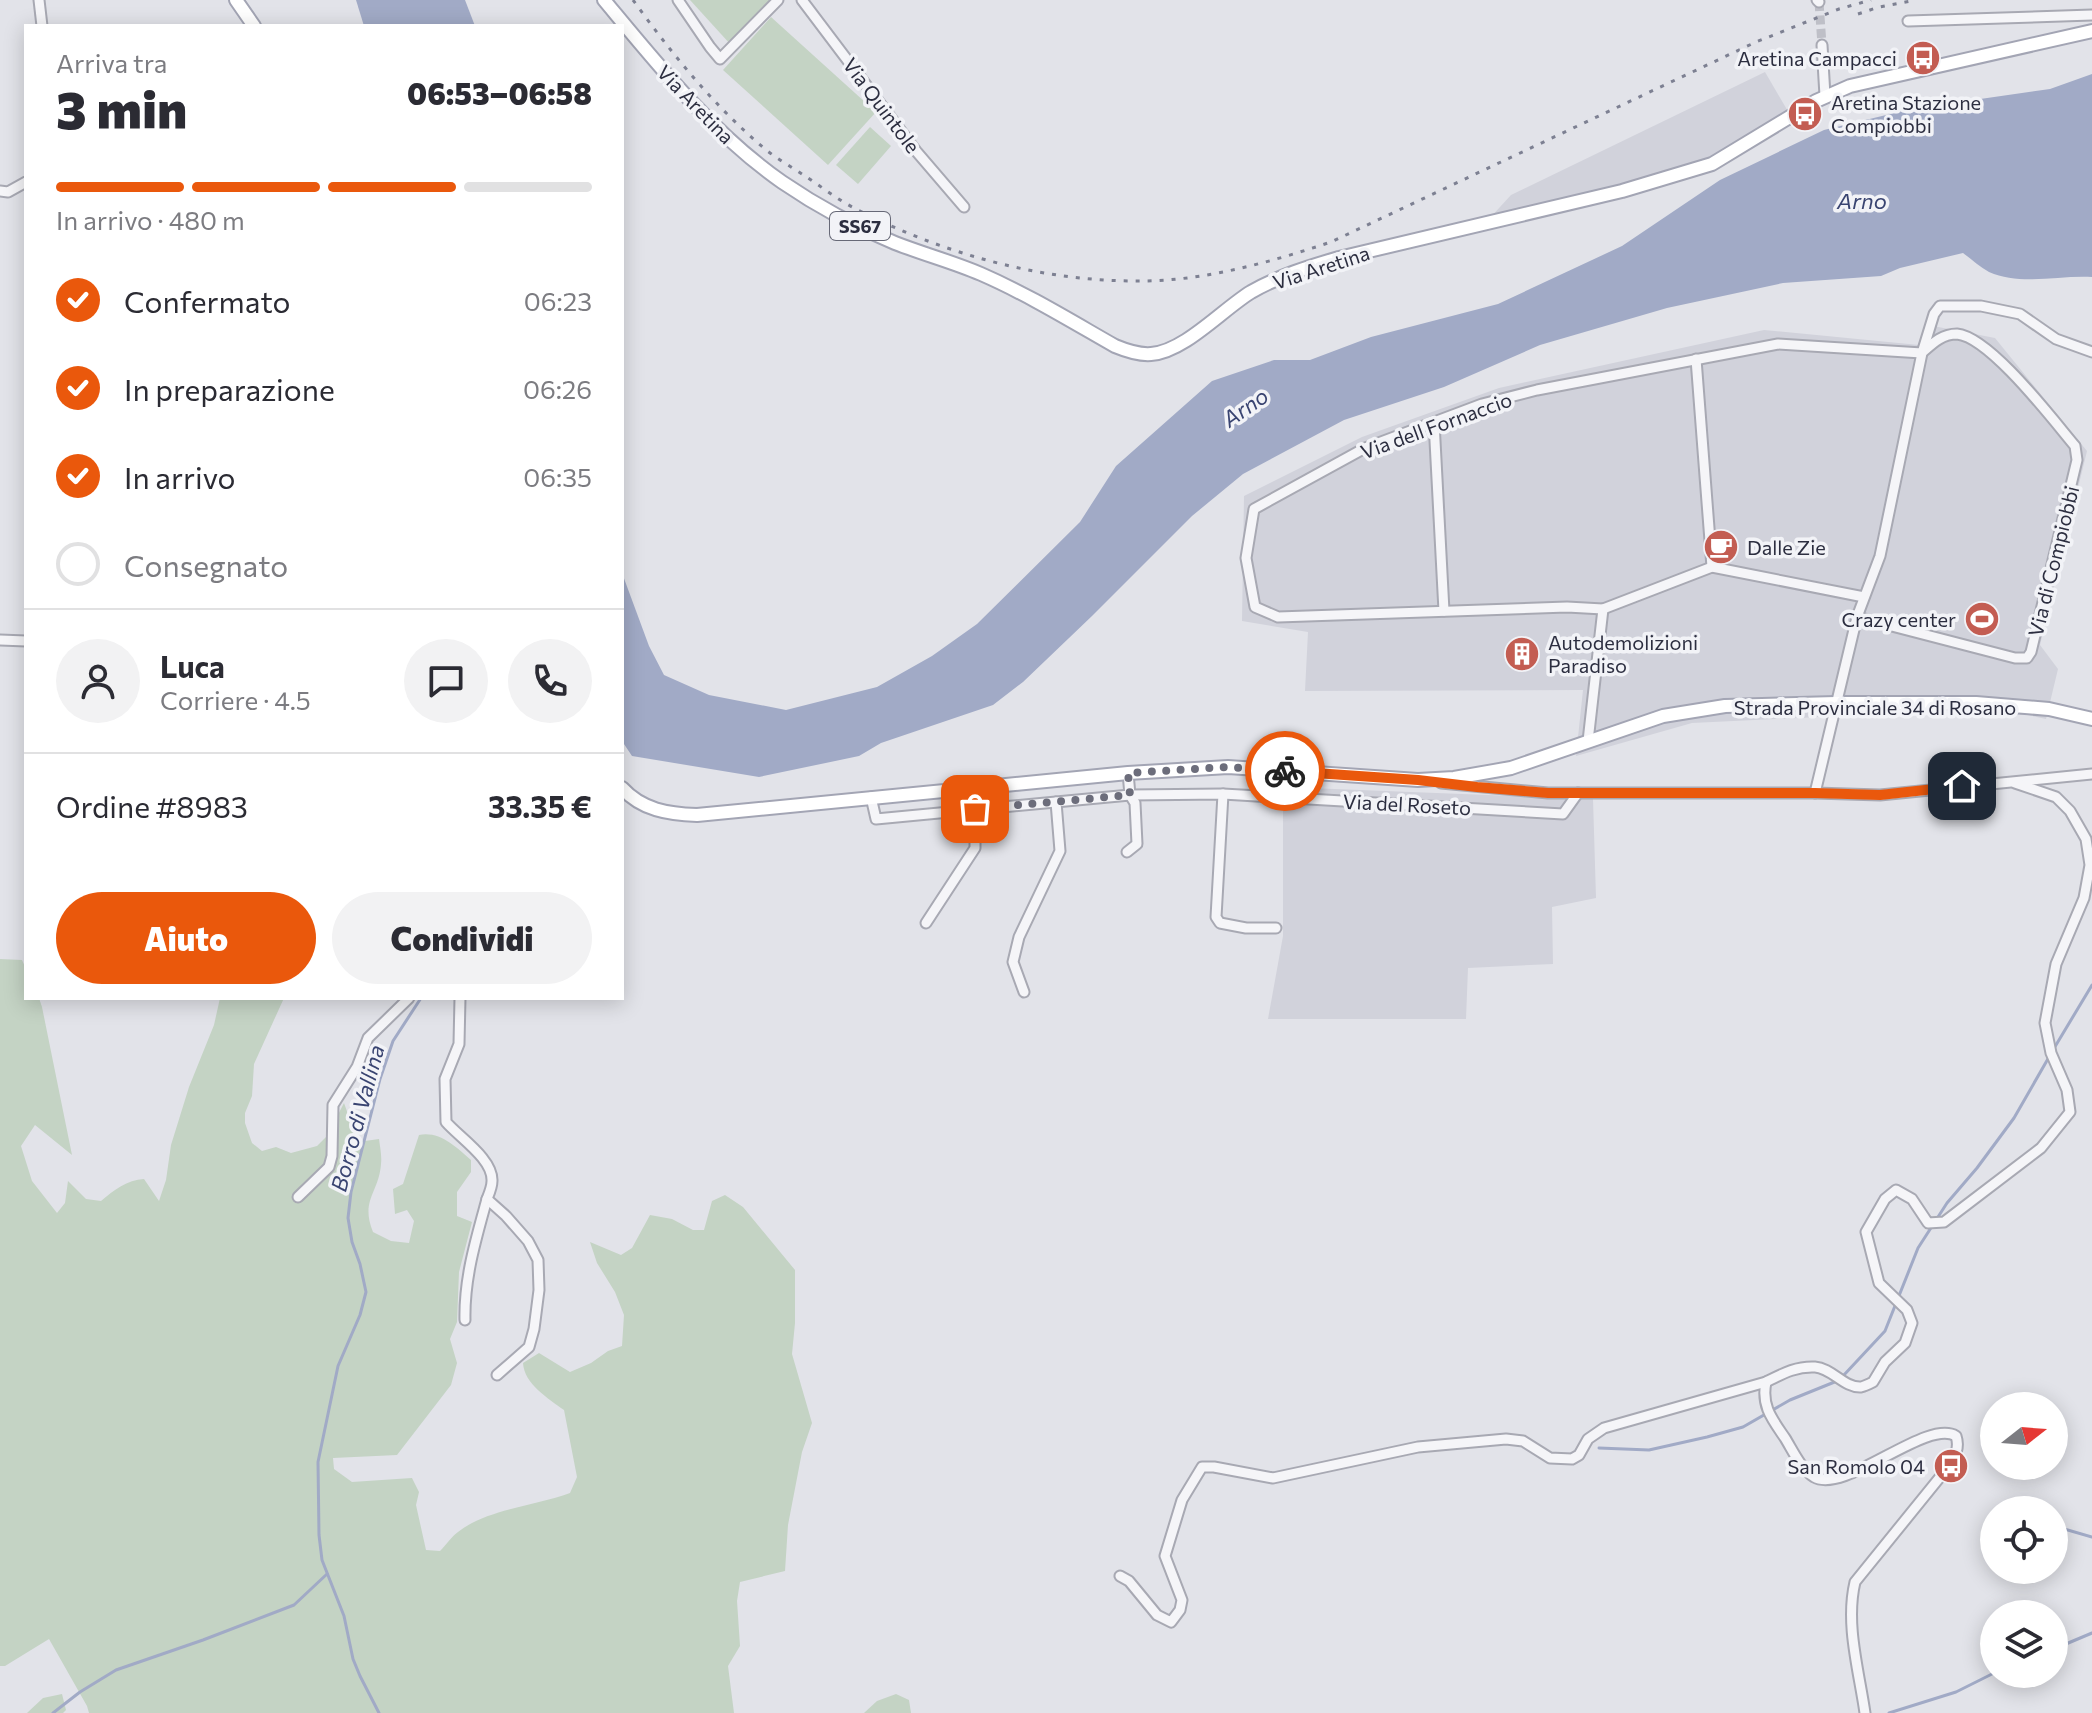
<!DOCTYPE html>
<html lang="it">
<meta charset="utf-8">
<style>
body{margin:0;font-family:Commissioner,sans-serif;background:#f2f2f3;color:#2b2b33;height:100vh;display:flex;flex-direction:column;font-size:30px;white-space:nowrap}
*{box-sizing:border-box;margin:0}
p{font-size:26px;color:#7c7c81}
.icon{flex:none;width:44px;height:44px;fill:none;stroke:currentColor;stroke-width:2;stroke-linecap:round;stroke-linejoin:round}
.map{position:relative;flex:1;overflow:hidden}
.side{position:absolute;left:24px;top:24px;width:600px;height:976px;display:flex;flex-direction:column;background:#fff;border-radius:0px;box-shadow:0 4px 20px #0003}
.side>*{flex:none}
.needle{width:52px;rotate:73deg}
.tools{position:absolute;left:1980px;top:1392px;display:grid;gap:16px}
.tools a{display:grid;place-items:center;width:88px;height:88px;border-radius:50%;background:#fff;box-shadow:0 4px 20px #0003;font-size:40px}
.pin{position:absolute;display:grid;place-items:center;width:68px;height:68px;color:#fff;margin:-34px;border-radius:16px;box-shadow:0 4px 12px #0006}
.courier{position:absolute;display:grid;place-items:center;width:80px;height:80px;margin:-40px;border:6px solid #ea580c;border-radius:50%;background:#fff;color:#222;box-shadow:0 2px 10px #0007}
.overview em{font-style:normal;font-weight:800}
.overview div{display:flex;flex-direction:column-reverse}
.overview{display:flex;align-items:center;justify-content:space-between;height:136px;padding:0 32px}
h1{font-size:52px;font-weight:800;line-height:60px}
.bar{display:grid;grid-template-columns:repeat(4,1fr);gap:12px 8px;align-content:center;height:96px;padding:0 32px}
.bar i{height:10px;border-radius:6px;background:#e1e1e2}
.bar .active{background:#ea580c}
.bar p{grid-column:span 4}
.line{display:flex;align-items:center;gap:20px;padding:0 32px;border-top:2px solid #e1e1e2}
.line div{flex:1}
.round{display:grid;place-items:center;flex:none;width:84px;height:84px;border-radius:42px;background:#f2f2f3}
ol{padding:0 32px;list-style:none}
li{display:flex;align-items:center;gap:24px;height:88px}
li p{margin-inline-start:auto}
li .icon{padding:8px;border-radius:50%;background:#ea580c;color:#fff;stroke-width:4}
li:last-child{color:#7c7c81}
li i{width:44px;height:44px;border:4px solid #e1e1e2;border-radius:50%}
.action{display:flex;gap:16px;margin-top:auto;padding:16px 32px}
.action a{flex:1;height:92px;border-radius:48px;background:#ea580c;color:#fff;font-size:32px;font-weight:800;line-height:92px;text-align:center}
.action a+a{background:#f2f2f3;color:#2b2b33}
.map>svg:first-child{display:block}
</style>
<div class="map">
<svg width="2092" height="1713" viewBox="0 0 2092 1713">
<rect width="100%" height="100%" fill="#e2e3e9"/>
<g fill="#d1d2db">
<polygon points="1765,72 1793,120 1711,171 1478,231 1511,195"/>
<polygon points="1928,325 1995,338 2087,451 2040,645 2058,669 2046,719 2028,715 1923,712 1692,723 1576,756 1583,690 1305,691 1308,632 1242,621 1244,496 1362,437 1499,388 1764,330 1919,345"/>
<polygon points="1283,787 1593,799 1596,898 1552,907 1553,964 1468,968 1466,1019 1268,1019 1283,936"/>
</g>
<g fill="#c4d3c4">
<polygon points="690,0 775,0 731,45"/>
<polygon points="771,17 876,112 828,165 723,70"/>
<polygon points="870,127 891,146 858,184 836,165"/>
<path d="M0,959L22,960L26,969V998H39L42,1007L72,1155L35,1125L21,1146L32,1181L57,1213L65,1203L68,1181L86,1199L101,1201C114,1190 127,1180 144,1179L159,1201L166,1180L171,1145L189,1087L214,1025L220,998H284L254,1064L252,1096L245,1113V1123L252,1143L262,1151L276,1147L291,1153L317,1146L327,1136L344,1103L358,1142L379,1139C380,1147 382,1156 381,1164C379,1193 360,1200 373,1232L391,1241L409,1243L414,1221L407,1210L395,1214L393,1189L403,1184L419,1135C440,1131 456,1147 471,1160V1172L457,1192V1216L472,1222L459,1272L457,1322L450,1339L457,1363L451,1385L397,1455L333,1458L334,1469L352,1482L412,1478L419,1492L416,1505L426,1550L440,1551C446,1545 451,1537 458,1532C487,1509 535,1506 570,1493L577,1477L564,1410C549,1399 524,1384 523,1363L539,1353L570,1372L591,1363L608,1351L622,1346L624,1315L615,1292L597,1263L590,1242L621,1255L632,1248L650,1215L672,1219L693,1230H704L712,1201L725,1195L743,1207L795,1270V1323L792,1354L812,1423L802,1452L788,1525L785,1571L740,1582L737,1601L740,1646L728,1666L734,1713H89L87,1706L49,1639L5,1666H0Z"/>
<polygon points="62,1694 66,1710 63,1713 27,1713 43,1698"/>
<polygon points="896,1694 909,1700 911,1713 864,1713 877,1701"/>
</g>
<g fill="#a1aac6">
<polygon points="356,0 465,0 475,26 364,26"/>
<path d="M2092,74V277C2059,275 2021,286 1989,272C1980,267 1971,259 1963,253L1900,268L1881,276L1783,283L1667,308L1540,345L1444,387L1344,420L1243,474L1192,516L1092,616L1023,682L993,705L881,743L859,756L759,777L632,756L622,741V573L649,646L664,675L709,695L786,710L877,687L932,656L977,624L1080,522L1116,466L1212,381L1274,360H1310L1371,337L1498,304L1622,246L1720,180L1824,130L1911,109L2050,89Z"/>
</g>
<g fill="none" stroke-linecap="round" stroke-linejoin="round">
<g stroke="#a1aac6" stroke-width="3">
<polyline points="2053,1050 2092,985"/>
<polyline points="1843,1376 1885,1331 1918,1248 1947,1203 1977,1168 2014,1118 2049,1057"/>
<polyline points="1599,1448 1649,1450 1707,1437 1743,1427 1790,1400 1837,1381"/>
<polyline points="2054,1526 2092,1537"/>
<polyline points="2054,1649 2092,1633"/>
<polyline points="53,1713 80,1692 116,1670 203,1640 294,1605 327,1574"/>
<polyline points="379,1713 360,1676 353,1659 344,1616 322,1560 319,1535 318,1462 338,1366 360,1315 366,1292 360,1264 352,1242 348,1218 351,1192 380,1079 393,1041 421,998"/>
<polyline points="1889,1713 1956,1692 1994,1673"/>
</g>
<polyline stroke="#bebfc7" stroke-width="9" stroke-dasharray="9 4.5" stroke-linecap="butt" points="1819,2 1822,45"/>
<g stroke="#a8a9b3" stroke-width="13">
<g id="minor">
<polyline points="39,0 42,26"/>
<polyline points="678,0 710,47 720,59 778,0"/>
<polyline points="802,0 916,151 964,207"/>
<polyline points="1817,0 1819,2"/>
<polyline points="1908,21 2092,15"/>
<polyline points="1822,45 1825,96"/>
<polyline points="0,191 8,192 26,182"/>
<polyline points="1696,359 1712,567"/>
<polyline points="1434,422 1444,611"/>
<polyline points="1864,597 1712,567 1603,609 1567,607 1278,617 1255,607 1246,558 1254,509 1365,448 1482,404 1537,390 1778,344 1922,353"/>
<path d="M1857,617L2015,658H2027L2031,652L2077,460L2075,446C2053,420 1990,337 1957,334C1943,334 1934,342 1924,351"/>
<polyline points="0,640 26,641"/>
<polyline points="1588,741 1603,609"/>
<polyline points="1441,783 1548,793 1815,793 1880,795 2092,774"/>
<polyline points="1815,793 1857,617 1880,556 1922,353 1934,314 1940,306 1981,306 2020,314 2056,339 2092,352"/>
<polyline points="1223,794 1216,917 1220,923 1246,928 1276,928"/>
<polyline points="871,797 876,819 1130,795 1223,794 1563,814 1578,793"/>
<polyline points="1127,852 1137,844 1135,803 1130,795 1128,773"/>
<polyline points="926,923 975,848 975,809"/>
<polyline points="1024,992 1013,962 1019,937 1060,851 1056,802"/>
<path d="M460,998L459,1044L445,1079L446,1122C460,1138 493,1159 492,1181C492,1187 489,1194 487,1199L506,1216L528,1241L538,1260L539,1290L534,1329L529,1347L497,1375"/>
<polyline points="298,1197 329,1167 332,1156 333,1105 357,1067 368,1038 409,998"/>
<path d="M465,1320C464,1278 476,1239 487,1199"/>
<polyline points="1120,1576 1129,1581 1157,1615 1171,1622 1180,1610 1182,1600 1165,1556 1182,1500 1202,1467 1214,1467 1273,1478 1418,1447 1506,1439 1523,1441 1550,1458 1572,1459 1579,1455 1588,1439 1604,1428 1766,1382"/>
<path d="M1865,1713C1859,1671 1845,1624 1855,1582L1949,1466C1955,1456 1960,1448 1956,1436C1926,1418 1845,1495 1814,1477C1801,1469 1793,1451 1785,1438C1772,1419 1761,1406 1766,1382C1782,1374 1796,1366 1815,1367C1832,1368 1844,1388 1861,1387C1865,1386 1869,1384 1873,1382L1885,1362L1905,1343L1912,1323L1907,1310L1879,1283L1866,1232L1885,1199L1896,1190L1912,1199L1928,1223L1944,1222L2041,1148L2070,1112L2067,1090L2051,1053L2045,1023L2056,964L2084,898L2090,865L2086,839L2070,811L2056,797L2015,783"/>
</g>
</g>
<g stroke="#a3a5b4" stroke-width="16">
<g id="major">
<polyline points="236,0 254,26"/>
<path d="M604,0C658,65 712,133 782,182C817,206 856,227 895,243C923,254 953,262 981,274C1027,294 1071,321 1115,346C1127,351 1139,355 1151,354C1184,352 1223,309 1251,292C1279,276 1308,267 1339,258L1622,191L1712,164L1816,101L1850,86L2092,31"/>
<path d="M622,788C642,810 668,814 697,815L1128,773L1228,767L1418,780L1454,778L1511,768L1663,716L1725,706L1836,703H1976L2049,709L2092,719"/>
</g>
</g>
<use href="#minor" stroke="#f5f5f8" stroke-width="9"/>
<use href="#major" stroke="#fff" stroke-width="12"/>
<g stroke="#7d8092" stroke-width="3" stroke-dasharray="4 8" stroke-linecap="butt">
<path d="M633,0C672,54 714,106 765,149C777,159 792,167 805,176C822,187 838,200 856,209C943,254 1044,282 1141,281C1204,281 1271,262 1331,242L1756,42L1839,9L1871,0"/>
<polyline points="1858,14 1879,7 1916,0"/>
</g>
</g>
<g fill="none" stroke-linecap="round" stroke-linejoin="round">
<polyline stroke="#6c6d7b" stroke-width="8" stroke-dasharray="0 14.4" points="975,809 1130,795 1128,773 1228,767 1285,771"/>
<polyline stroke="#ea580c" stroke-width="10" points="1285,771 1418,780 1477,787 1548,793 1815,793 1880,795 1962,786"/>
</g>
<defs>
<g id="bus-disc" transform="scale(1.8)"><circle r="9.5" fill="#c35d52" stroke="#f2f3f7"/><path d="M-5-6H5V4H4V6H2V4H-2V6H-4V4H-5ZM-3.5-4V0h7V-4ZM-3.5 1.2v1.5H-2V1.2ZM2 1.2v1.5H3.5V1.2Z" fill="#fff"/></g>
<g id="cafe-disc" transform="scale(1.8)"><circle r="9.5" fill="#c35d52" stroke="#f2f3f7"/><path d="M-5.5-4.5H6V0H3Q3 3.5 0 3.5H-2.5Q-5.5 3.5-5.5 0ZM3-3.2v2h1.7v-2ZM-6 4.5H4V6H-6Z" fill="#fff"/></g>
<g id="stadium-disc" transform="scale(1.8)"><circle r="9.5" fill="#c35d52" stroke="#f2f3f7"/><path d="M0-5a6.5 5 0 1 0 0 10a6.5 5 0 1 0 0-10ZM-3.5-1.8h7v3.6h-7Z" fill="#fff"/></g>
<g id="building-disc" transform="scale(1.8)"><circle r="9.5" fill="#c35d52" stroke="#f2f3f7"/><path d="M-4-6H4V6H1V3H-1V6H-4ZM-2.5-4.3h1.7v1.8h-1.7ZM.8-4.3h1.7v1.8H.8ZM-2.5-1h1.7V.8h-1.7ZM.8-1h1.7V.8H.8Z" fill="#fff"/></g>
</defs>
<g fill-rule="evenodd">
<use href="#bus-disc" x="1923" y="58"/>
<use href="#bus-disc" x="1805" y="114"/>
<use href="#cafe-disc" x="1721" y="547"/>
<use href="#stadium-disc" x="1982" y="619"/>
<use href="#building-disc" x="1522" y="654"/>
<use href="#bus-disc" x="1951" y="1466"/>
</g>
<g text-anchor="middle" dominant-baseline="central" stroke-width="7" stroke-linejoin="round" paint-order="stroke">
<rect fill="#f2f3f7" stroke="#676977" stroke-width="2" x="830" y="212" width="60" height="28" rx="6"/>
<g font-size="18" font-weight="bold" fill="#2c2e40">
<text x="860" y="226">SS67</text>
</g>
<g font-size="20" fill="#2c2e40" stroke="#f2f3f7" text-anchor="end">
<text x="1897" y="58">Aretina Campacci</text>
<text x="1831" y="102" text-anchor="start">Aretina Stazione<tspan x="1831" dy="23">Compiobbi</tspan></text>
<text x="1747" y="547" text-anchor="start">Dalle Zie</text>
<text x="1956" y="619">Crazy center</text>
<text x="1548" y="642" text-anchor="start">Autodemolizioni<tspan x="1548" dy="23">Paradiso</tspan></text>
<text x="1925" y="1466">San Romolo 04</text>
</g>
<g font-size="20" fill="#2c2e40" stroke="#f2f3f7">
<text transform="translate(696 104) rotate(46)">Via Aretina</text>
<text transform="translate(882 105) rotate(53)">Via Quintole</text>
<text transform="translate(1321 267) rotate(-18)">Via Aretina</text>
<text transform="translate(1436 425) rotate(-20)">Via dell Fornaccio</text>
<text transform="translate(2053 561) rotate(-76)">Via di Compiobbi</text>
<text x="1875" y="707">Strada Provinciale 34 di Rosano</text>
<text transform="translate(1407 804) rotate(3)">Via del Roseto</text>
</g>
<g font-size="22" font-style="italic" fill="#394471" stroke="#f2f3f7">
<text x="1862" y="200">Arno</text>
<text transform="translate(1245 407) rotate(-35)">Arno</text>
<text transform="translate(357 1118) rotate(-75)">Borro di Vallina</text>
</g>
</g>
</svg>
<div class="tools">
<a><svg class="needle" viewBox="-14 -14 28 28"><path d="M0-13l5 13h-10z" fill="#e53935"/><path d="M0 13l5-13h-10z" fill="#7c7c81"/></svg></a>
<a><svg class="icon" aria-label="locate" viewBox="0 0 24 24"><circle cx="12" cy="12" r="6"/><path d="M12 2v4M12 18v4M2 12h4M18 12h4"/></svg></a>
<a><svg class="icon" aria-label="layers" viewBox="0 0 24 24"><path d="M12 4l9 5-9 5-9-5zM3 14l9 5 9-5"/></svg></a>
</div>
<div class="pin" style="left:975px;top:809px;background:#ea580c"><svg class="icon" aria-label="bag" viewBox="0 0 24 24"><path d="M5 8h14l-1 12H6zM9 8a3 3 0 0 1 6 0"/></svg></div>
<div class="pin" style="left:1962px;top:786px;background:#1f2937"><svg class="icon" aria-label="home" viewBox="0 0 24 24"><path d="M3 11l9-7 9 7M6 9v11h12V9"/></svg></div>
<div class="courier" style="left:1285px;top:771px"><svg class="icon" aria-label="bike" viewBox="0 0 24 24"><circle cx="6" cy="16" r="4"/><circle cx="18" cy="16" r="4"/><path d="M6 16l4-8h5l3 8M10 8l3 8H6M13 5h3"/></svg></div>
<section class="side">
<div class="overview"><div><h1>3 min</h1><p>Arriva tra</p></div><em>06:53–06:58</em></div>
<div class="bar"><i class="active"></i><i class="active"></i><i class="active"></i><i></i><p>In arrivo · 480 m</p></div>
<ol>
<li><svg class="icon" aria-label="check" viewBox="0 0 24 24"><path d="M5 12l5 5 9-10"/></svg>Confermato<p>06:23</p></li>
<li><svg class="icon" aria-label="check" viewBox="0 0 24 24"><path d="M5 12l5 5 9-10"/></svg>In preparazione<p>06:26</p></li>
<li><svg class="icon" aria-label="check" viewBox="0 0 24 24"><path d="M5 12l5 5 9-10"/></svg>In arrivo<p>06:35</p></li>
<li><i></i>Consegnato</li>
</ol>
<div class="line" style="height:144px"><a class="round"><svg class="icon" aria-label="person" viewBox="0 0 24 24"><circle cx="12" cy="8" r="4"/><path d="M4 21q1-7 8-7t8 7"/></svg></a><div><b>Luca</b><p>Corriere · 4.5</p></div><a class="round"><svg class="icon" aria-label="chat" viewBox="0 0 24 24"><path d="M4 5h16v11H9l-5 4z"/></svg></a><a class="round"><svg class="icon" aria-label="phone" viewBox="0 0 24 24"><path d="M5 4h4l2 5-3 2q2 4 5 5l2-3 5 2v4C11 20 4 13 5 4z"/></svg></a></div>
<div class="line" style="height:104px"><div>Ordine #8983</div><b>33.35 €</b></div>
<div class="action"><a>Aiuto</a><a>Condividi</a></div>
</section>
</div>
